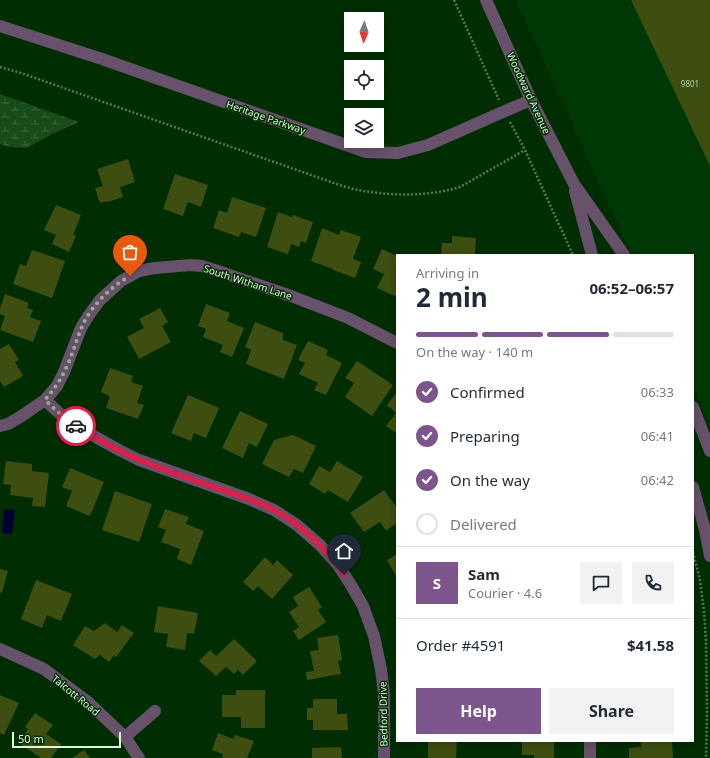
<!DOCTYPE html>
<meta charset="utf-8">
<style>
body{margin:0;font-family:"Noto Sans",sans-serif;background:#f2f2f3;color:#1f2937;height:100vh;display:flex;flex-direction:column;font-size:15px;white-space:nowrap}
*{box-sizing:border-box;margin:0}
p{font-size:13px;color:#747a83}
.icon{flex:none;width:22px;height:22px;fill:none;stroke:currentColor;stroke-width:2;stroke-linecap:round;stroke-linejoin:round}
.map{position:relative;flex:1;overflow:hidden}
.sheet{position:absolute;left:396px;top:254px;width:298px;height:488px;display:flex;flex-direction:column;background:#fff;border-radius:0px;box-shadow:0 2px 10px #0003}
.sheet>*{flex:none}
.needle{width:26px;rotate:182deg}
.tools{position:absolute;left:344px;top:12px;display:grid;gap:8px}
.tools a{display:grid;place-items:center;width:40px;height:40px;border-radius:0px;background:#fff;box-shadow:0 2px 10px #0003;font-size:20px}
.scale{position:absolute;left:12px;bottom:10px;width:109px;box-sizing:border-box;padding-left:4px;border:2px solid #dafad9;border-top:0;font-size:11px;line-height:14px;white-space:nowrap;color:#dafad9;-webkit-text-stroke:3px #002e02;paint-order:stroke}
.pin{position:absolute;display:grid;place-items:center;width:34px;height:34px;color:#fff;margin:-41px -17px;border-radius:50% 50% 50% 0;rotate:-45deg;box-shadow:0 0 4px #0007}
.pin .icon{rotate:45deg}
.courier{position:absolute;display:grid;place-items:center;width:40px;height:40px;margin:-20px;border:3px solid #e11d48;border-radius:50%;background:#fff;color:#222;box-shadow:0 1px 5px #0007}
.overview em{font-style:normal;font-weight:700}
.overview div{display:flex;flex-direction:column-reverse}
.overview{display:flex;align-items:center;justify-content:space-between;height:68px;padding:0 20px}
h1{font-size:26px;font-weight:700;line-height:30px}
.bar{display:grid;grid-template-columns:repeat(4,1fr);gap:6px 4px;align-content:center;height:48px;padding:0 20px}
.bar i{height:5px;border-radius:3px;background:#e0e1e3}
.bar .on{background:#7d558d}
.bar p{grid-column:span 4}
.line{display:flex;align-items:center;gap:10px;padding:0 20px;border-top:1px solid #e0e1e3}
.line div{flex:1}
.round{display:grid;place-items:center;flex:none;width:42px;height:42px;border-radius:0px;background:#f2f2f3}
ol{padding:0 20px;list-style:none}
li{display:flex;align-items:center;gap:12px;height:44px}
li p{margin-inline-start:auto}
li .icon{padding:4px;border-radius:50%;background:#7d558d;color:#fff;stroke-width:4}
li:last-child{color:#747a83}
li i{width:22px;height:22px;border:2px solid #e0e1e3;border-radius:50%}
.cta{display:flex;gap:8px;margin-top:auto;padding:8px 20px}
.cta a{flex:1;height:46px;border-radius:0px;background:#7d558d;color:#fff;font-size:16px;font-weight:700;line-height:46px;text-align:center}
.cta a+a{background:#f2f2f3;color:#1f2937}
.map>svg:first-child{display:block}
</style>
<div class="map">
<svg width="710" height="758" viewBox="0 0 710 758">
<defs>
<pattern id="wetland-marsh" width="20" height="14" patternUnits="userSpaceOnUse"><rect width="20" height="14" fill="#174c1a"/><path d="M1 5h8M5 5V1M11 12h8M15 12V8" fill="none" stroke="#38673b"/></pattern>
</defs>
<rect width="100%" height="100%" fill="#002e02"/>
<polygon fill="#003805" points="515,0 710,0 710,425 693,387 693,255 632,255 539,50"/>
<polygon fill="url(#wetland-marsh)" points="0,94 79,122 52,134 27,148 9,147 0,144"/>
<polygon fill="#000130" points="4,509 15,510 12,534 2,533"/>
<g fill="#3d4e10">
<polygon points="631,0 710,0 710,166"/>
<polygon points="128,159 135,182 120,187 123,197 108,202 107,201 100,203 95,188 103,186 97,169"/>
<polygon points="175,174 208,185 201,207 188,202 183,216 163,209"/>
<polygon points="232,197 266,208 256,237 241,232 239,237 213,228 219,210 227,213"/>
<polygon points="56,205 81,215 73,235 76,236 69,252 52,244 56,235 44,230"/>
<polygon points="278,212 292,217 293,215 313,222 306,243 301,241 299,247 291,244 288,254 267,247"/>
<polygon points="322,228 339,235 341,230 361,237 353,259 361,262 355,278 333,270 333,269 311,261"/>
<polygon points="452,236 476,238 475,255 441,255 442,243 452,243"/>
<polygon points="382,249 397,256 397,297 377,288 384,274 373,269"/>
<polygon points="32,250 65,261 52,298 13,284 20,264 26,266"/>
<polygon points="5,294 29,303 27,308 33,310 30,317 41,321 33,342 0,330 5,316 0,314 0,308"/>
<polygon points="206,304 230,313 227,321 244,328 232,357 220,352 223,345 203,337 206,329 198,326"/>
<polygon points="160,308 168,322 162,326 171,342 139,359 127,337 144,328 139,319"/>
<polygon points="255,322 283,333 283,340 297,345 284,379 246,364 251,350 245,347"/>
<polygon points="308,341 328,350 326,355 342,363 326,395 314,390 318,383 299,374 305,363 298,360"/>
<polygon points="9,344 19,360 15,362 23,376 4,387 0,381 0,349"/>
<polygon points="357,361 393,385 372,416 345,397 354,383 345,378"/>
<polygon points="110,368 133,376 131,382 143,386 137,403 144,405 138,419 106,408 110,396 101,392"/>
<polygon points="397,392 397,434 386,426 396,413 387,405"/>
<polygon points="188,395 219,408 206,438 194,433 191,441 171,433"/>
<polygon points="240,411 268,424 257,447 249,443 243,458 222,448"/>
<polygon points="293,435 316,446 303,473 294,469 289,477 262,464 274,440"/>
<polygon points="6,461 32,464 32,471 49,473 45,507 32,506 33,498 10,495 11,485 3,484"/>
<polygon points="337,461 363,477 348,502 328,490 325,494 309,484 319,466 330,472"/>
<polygon points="70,468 104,482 90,516 66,506 72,491 62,487"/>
<polygon points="384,490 397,508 397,523 386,531 380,522 364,532 350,513"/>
<polygon points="115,491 152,504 139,542 102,530"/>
<polygon points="165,509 189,517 186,524 204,531 191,565 177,559 180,549 161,542 166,530 158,527"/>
<polygon points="397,554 397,578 387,560"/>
<polygon points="265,557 273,565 277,560 293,575 272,599 258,586 253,591 243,582"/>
<polygon points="0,569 8,571 2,593 0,592"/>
<polygon points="36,580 72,594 61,621 47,615 42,628 21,619"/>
<polygon points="309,587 322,607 318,610 326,622 299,640 293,631 299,627 289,612 298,606 293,597"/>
<polygon points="158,606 198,613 194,634 187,633 185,650 166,647 168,634 154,632"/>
<polygon points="105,623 117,632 122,625 134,633 116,657 114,655 109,662 100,655 95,659 73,645 85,626 94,631"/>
<polygon points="338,635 342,660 338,661 341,674 307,680 306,672 314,671 310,651 319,650 317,638"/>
<polygon points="234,639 257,661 243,675 238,670 234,674 226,667 216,676 199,661 210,650 216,656"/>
<polygon points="236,690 265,690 265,728 241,728 241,717 222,717 222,695 236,695"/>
<polygon points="0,695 19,703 4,735 0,733"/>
<polygon points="313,699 337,699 337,714 347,714 348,730 313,730 313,720 307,720 307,708 313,708"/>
<polygon points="35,713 53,725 46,734 61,744 51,758 41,758 19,743 28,729 25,727"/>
<polygon points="218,733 233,739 235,735 254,741 247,758 222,758 223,754 212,750"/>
<polygon points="428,741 457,741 456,758 428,758"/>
<polygon points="522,741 554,741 554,758 534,758 534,755 522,755"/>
<polygon points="652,741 672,741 673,758 629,758 629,748 641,747 641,742"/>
<polygon points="341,747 342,758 312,758 312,748"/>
<polygon points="84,750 90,758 72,758"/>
</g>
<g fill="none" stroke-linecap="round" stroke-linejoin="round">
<g stroke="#527a53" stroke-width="2.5" stroke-dasharray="2 2" stroke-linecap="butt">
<polyline points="454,0 499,100"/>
<path d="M0,67L21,73L331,182C340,185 349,188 358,190C391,196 427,197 460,187L525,150"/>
<polyline points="510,122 525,150 573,255"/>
<polyline points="693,552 700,580 704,611 706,642 707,711 706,758"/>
</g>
<g stroke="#68516a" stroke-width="12">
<polyline points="128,245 139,271"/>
<polyline points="45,400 58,412 74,425 119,450 139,460 249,499 274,510 297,525 320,545 338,565 351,585 363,606 374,636 381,669 384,694 384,758"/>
<polyline points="0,426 8,424 20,417 45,400 57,386 64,372 81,328 89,315 100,300 121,281 139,271 155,268 191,265 202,266 218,271 291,296 348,318 397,343"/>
<polyline points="0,649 44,669 88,702 125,737 139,758"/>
<polyline points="125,737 155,711"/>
<polyline points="590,758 590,741"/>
</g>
<g stroke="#68516a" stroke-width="12">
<polyline points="486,0 531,100 574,184 624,255"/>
<polyline points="0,26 102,59 366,152 398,153 428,145 505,111 531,100"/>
<polyline points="575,191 592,255"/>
<polyline points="693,407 710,451"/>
<polyline points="693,487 705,530 710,556"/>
</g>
</g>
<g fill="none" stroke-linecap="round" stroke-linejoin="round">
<path stroke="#8eb38e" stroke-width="4" stroke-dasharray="0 7.2" d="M76,426L58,412L45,400C52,391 59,383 64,372C71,359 75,344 81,329C89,308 110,287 130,276"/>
<path stroke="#e11d48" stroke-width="5" d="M76,426C96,438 117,451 140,460C169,472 199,482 228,492C244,497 259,502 274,510C299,523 329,551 344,575"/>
</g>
<g text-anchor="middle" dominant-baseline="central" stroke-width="3" stroke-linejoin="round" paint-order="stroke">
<g font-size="8" fill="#b3cfa7">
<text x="690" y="83">9801</text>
</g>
<g font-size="10" fill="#dafad9" stroke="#002e02">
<text transform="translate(529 93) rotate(65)">Woodward Avenue</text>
<text transform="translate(266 117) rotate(19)">Heritage Parkway</text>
<text transform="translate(248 282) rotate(18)">South Witham Lane</text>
<text transform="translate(76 695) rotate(39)">Talcott Road</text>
<text transform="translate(383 714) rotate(-91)">Bedford Drive</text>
</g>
</g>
</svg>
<div class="tools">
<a><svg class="needle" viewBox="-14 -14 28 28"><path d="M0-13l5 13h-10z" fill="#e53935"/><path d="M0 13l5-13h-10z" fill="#747a83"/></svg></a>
<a><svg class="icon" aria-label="locate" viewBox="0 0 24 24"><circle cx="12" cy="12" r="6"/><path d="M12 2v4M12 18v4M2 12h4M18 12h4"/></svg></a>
<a><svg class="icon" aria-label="layers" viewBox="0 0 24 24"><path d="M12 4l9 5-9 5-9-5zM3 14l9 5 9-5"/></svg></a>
</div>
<div class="scale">50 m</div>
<div class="pin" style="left:130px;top:276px;background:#ea580c"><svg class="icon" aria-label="bag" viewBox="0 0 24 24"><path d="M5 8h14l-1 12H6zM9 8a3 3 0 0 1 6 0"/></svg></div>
<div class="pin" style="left:344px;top:575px;background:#1f2937"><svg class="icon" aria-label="home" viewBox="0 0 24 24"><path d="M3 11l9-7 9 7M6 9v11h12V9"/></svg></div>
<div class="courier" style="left:76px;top:426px"><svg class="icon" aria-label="car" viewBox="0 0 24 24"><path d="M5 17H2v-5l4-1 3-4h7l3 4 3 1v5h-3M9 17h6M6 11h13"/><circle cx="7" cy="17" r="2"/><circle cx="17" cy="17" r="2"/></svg></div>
<section class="sheet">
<div class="overview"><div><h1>2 min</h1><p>Arriving in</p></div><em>06:52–06:57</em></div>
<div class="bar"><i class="on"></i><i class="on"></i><i class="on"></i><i></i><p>On the way · 140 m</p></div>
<ol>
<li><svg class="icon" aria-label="check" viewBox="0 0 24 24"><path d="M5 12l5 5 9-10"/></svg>Confirmed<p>06:33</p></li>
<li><svg class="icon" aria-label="check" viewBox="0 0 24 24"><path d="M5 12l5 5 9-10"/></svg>Preparing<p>06:41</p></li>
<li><svg class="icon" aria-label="check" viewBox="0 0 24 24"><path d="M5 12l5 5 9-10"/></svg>On the way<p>06:42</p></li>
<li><i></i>Delivered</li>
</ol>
<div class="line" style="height:72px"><b class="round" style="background:#7d558d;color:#fff">S</b><div><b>Sam</b><p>Courier · 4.6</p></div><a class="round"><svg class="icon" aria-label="chat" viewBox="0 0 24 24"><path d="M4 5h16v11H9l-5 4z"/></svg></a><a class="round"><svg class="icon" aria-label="phone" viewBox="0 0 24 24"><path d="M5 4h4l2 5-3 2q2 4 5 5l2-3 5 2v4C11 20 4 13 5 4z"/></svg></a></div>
<div class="line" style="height:52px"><div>Order #4591</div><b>$41.58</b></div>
<div class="cta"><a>Help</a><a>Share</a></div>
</section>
</div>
